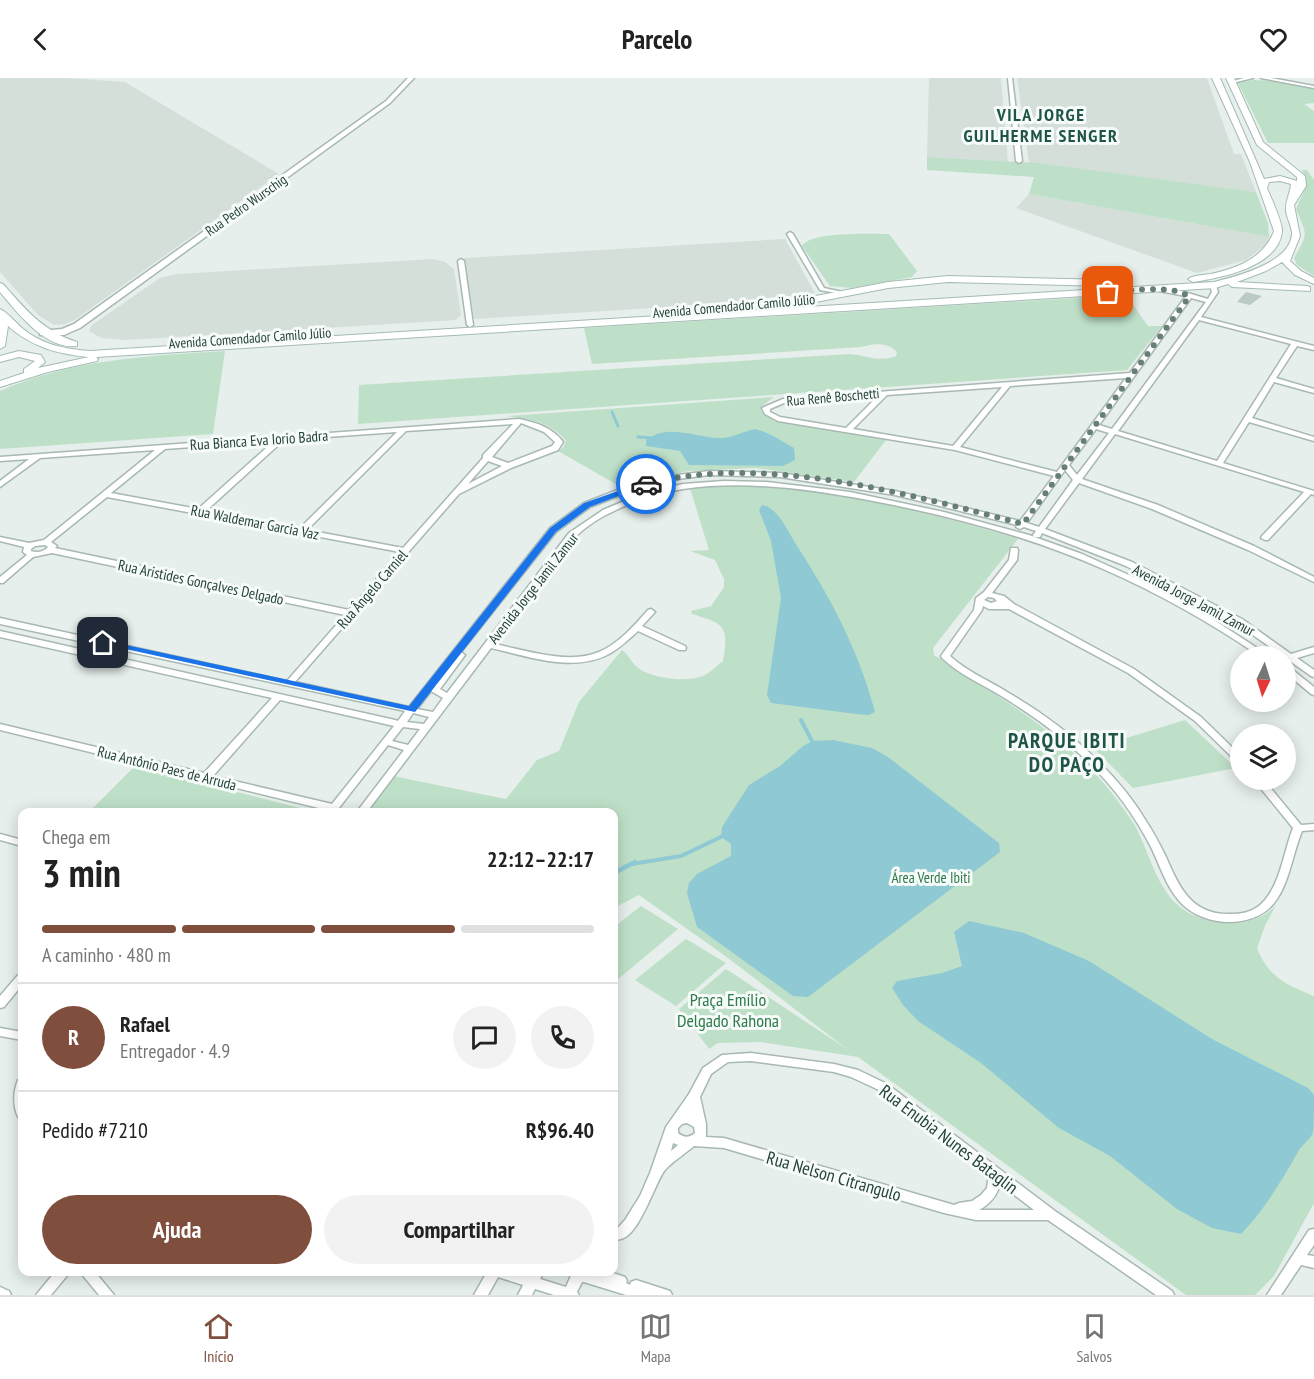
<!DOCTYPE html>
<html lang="pt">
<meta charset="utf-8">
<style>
body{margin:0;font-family:"PT Sans Narrow",sans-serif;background:#f2f2f2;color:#222;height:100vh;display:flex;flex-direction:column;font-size:22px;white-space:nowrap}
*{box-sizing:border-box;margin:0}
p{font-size:20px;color:#767676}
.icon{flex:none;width:33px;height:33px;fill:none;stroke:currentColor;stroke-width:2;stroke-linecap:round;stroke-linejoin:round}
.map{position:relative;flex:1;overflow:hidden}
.details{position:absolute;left:18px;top:730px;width:600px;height:468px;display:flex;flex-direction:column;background:#fff;border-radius:12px;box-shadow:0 3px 15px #0003}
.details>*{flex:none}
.needle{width:39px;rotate:184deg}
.controls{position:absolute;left:1230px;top:568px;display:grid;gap:12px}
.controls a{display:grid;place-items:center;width:66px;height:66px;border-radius:50%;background:#fff;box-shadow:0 3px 15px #0003;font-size:30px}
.pin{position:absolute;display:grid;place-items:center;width:51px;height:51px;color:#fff;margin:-26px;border-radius:12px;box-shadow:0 3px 9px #0006}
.courier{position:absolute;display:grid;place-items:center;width:60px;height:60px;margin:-30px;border:4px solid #1a73e8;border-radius:50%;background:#fff;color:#222;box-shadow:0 2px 8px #0007}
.head em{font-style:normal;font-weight:700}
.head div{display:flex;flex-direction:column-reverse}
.head{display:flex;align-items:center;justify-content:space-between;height:102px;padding:0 24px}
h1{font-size:39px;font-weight:700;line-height:45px}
.bar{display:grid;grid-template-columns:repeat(4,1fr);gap:9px 6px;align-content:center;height:72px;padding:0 24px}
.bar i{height:8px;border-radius:4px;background:#e0e0e0}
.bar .current{background:#804e3d}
.bar p{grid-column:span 4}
.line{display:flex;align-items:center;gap:15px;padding:0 24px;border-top:2px solid #e0e0e0}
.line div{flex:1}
.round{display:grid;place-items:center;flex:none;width:63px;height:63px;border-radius:32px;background:#f2f2f2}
.action{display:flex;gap:12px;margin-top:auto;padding:12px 24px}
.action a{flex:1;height:69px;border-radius:36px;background:#804e3d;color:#fff;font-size:24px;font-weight:700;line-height:69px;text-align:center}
.action a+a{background:#f2f2f2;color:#222}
header{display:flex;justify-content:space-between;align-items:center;height:78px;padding:0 24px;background:#fff;font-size:27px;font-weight:700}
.dock{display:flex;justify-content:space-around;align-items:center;height:84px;border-top:2px solid #e0e0e0;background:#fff;font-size:16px;color:#767676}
.dock a{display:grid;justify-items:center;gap:3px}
.dock .current{color:#804e3d}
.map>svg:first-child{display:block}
</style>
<header><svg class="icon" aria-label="back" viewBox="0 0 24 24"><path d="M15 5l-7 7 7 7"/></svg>Parcelo<svg class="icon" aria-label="heart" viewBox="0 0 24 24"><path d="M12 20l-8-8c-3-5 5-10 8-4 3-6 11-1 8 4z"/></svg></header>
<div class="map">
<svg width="1314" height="1217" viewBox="0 0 1314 1217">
<rect width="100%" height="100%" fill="#e6efeb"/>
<g fill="#d4dfda">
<polygon points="0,0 68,0 125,4 279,96 76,241 65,246 54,247 38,237 0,194"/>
<polygon points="929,0 1001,0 1008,84 927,79"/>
<polygon points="1017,0 1207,0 1234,76 1241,76 1256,114 1029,85"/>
<polygon points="1029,116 1269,159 1267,166 1246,182 1197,195 1016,130"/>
<polygon points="785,161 815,215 734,225 474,241 464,180"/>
<polygon points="433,181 445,184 454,191 461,237 456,242 126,262 101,260 89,253 92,247 160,200 177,196"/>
</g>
<g fill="#bfe0c8">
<polygon points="1254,2 1278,3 1314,11 1314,25 1304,26 1314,33 1314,65 1268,65 1238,5"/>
<polygon points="927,79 1038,85 1256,114 1268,145 1269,159 1029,116 1034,99 927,92"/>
<path d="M1302,92H1307L1314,102V198L1297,187L1294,180C1309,154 1307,158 1296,131C1301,117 1311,107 1302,92Z"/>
<path d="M889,156L917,193L912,199L852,210L830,208L802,168C810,153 872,156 889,156Z"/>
<path d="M1126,217L1148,248H1162L1127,292L358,346L359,307L849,276C866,277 879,285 896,278L897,274C888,264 874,265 861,269L592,286L584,250Z"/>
<path d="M225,273L213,356L0,371V313C74,281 146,278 225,273Z"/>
<path d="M774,319L761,329V333L774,343L886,362L854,404L756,390L689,393L619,408L558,373L563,370L566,363C552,344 529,341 507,338Z"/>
<path d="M724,407L726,410V407C825,408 924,432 1018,461L933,570L934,577C995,616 1059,653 1107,709C1116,720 1126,734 1134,746C1150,774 1156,813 1184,832C1210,849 1254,852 1276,827L1265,848L1257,870C1269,900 1286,906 1314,918V1125L1274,1198L1255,1217H1186L858,979L761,964L718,965L709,971L679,931L726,891L847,971L724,877L639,817L614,830V735H366L393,698L506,721L537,682L559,673L579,624L622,572C629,577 631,584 637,589C651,601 688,605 705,597C711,594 717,587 723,583C729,548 725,546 692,536L691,533L711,528L724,509V501L715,482L690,473L709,472L690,410Z"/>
<polygon points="1185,642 1236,690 1133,710 1094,670"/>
<polygon points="135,688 320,735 88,735"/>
<polygon points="641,828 678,851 616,903 614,901 614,849"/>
<polygon points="686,861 726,885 676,928 635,902"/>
</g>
<g fill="#8ec9d4">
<path d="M755,351C769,354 781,363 794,370L795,382L783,388L689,387L680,373L646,368V362C668,345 694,359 719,360C731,361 743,353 755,351Z"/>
<path d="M762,427C779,430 788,454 797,468C831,520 859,573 875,634L869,637L856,636L771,625L767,617L781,520L771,463L759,432Z"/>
<polygon points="833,662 872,670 888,679 999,765 1000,774 808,919 793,918 697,849 687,815 689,805 697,796 731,778 731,766 721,759 722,749 749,707 780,688 803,668 813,663"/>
<path d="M969,843L1024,855L1089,883L1212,961L1308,1010L1314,1017C1314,1027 1314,1044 1313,1054C1311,1061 1303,1066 1299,1072C1284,1099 1263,1134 1241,1156L1212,1150L1177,1131L1110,1078L1059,1050L981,985L918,943L903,927L892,910L897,903L942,895L962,888L954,854Z"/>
</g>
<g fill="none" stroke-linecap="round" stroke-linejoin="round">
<g stroke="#8ec9d4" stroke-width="3">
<polyline points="612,334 618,348"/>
<polyline points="638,359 652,360"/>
</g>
<g stroke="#8ec9d4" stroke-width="4">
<polyline points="801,642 813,665"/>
<polyline points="632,786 681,778 725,757"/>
</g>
<polyline stroke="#8ec9d4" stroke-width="4.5" points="614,795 635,784"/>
</g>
<polygon fill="#bbcac4" points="1246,214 1262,218 1250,227 1237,224"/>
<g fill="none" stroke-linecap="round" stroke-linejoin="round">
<g stroke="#a8b8b2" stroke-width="3">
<g id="minor">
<polygon points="1008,0 1012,0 1022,83 1019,85 1016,83"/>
<polygon points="1244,0 1253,0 1232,5 1230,4"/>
<polygon points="1261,0 1271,0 1314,8 1314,10"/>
<polygon points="790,154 793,156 824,210 847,215 847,217 820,212 787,156"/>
<polygon points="461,181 464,183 473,247 470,249 467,247 458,183"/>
<path d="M1213,206L1216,208L1218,214L1201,239L1314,268V272L1297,268L1276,300L1314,311V315L1274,304L1252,340L1314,359V363L1249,344L1223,385L1314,413V417L1311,416L1268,462H1265L1261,460L1262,458L1304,414L1115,356L1082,401L1158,427L1254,468L1314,499V504L1248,472L1152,431L1079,405L1045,451L1132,484L1242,541L1291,576L1314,569V575L1297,580L1314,592V599L1311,598L1236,545L1126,488L1042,455L1040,459H1034L1033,457L1036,453L1024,449L1020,451L1016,449L1017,447L895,417L780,399L709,397L678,401L626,415L590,429L556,454L461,574L465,577L440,611L447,615L569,455L603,432L641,416L683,406L724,403L767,404L850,414L944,434L1029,457L1082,476L1151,507L1211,540L1271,579H1261C1211,545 1158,515 1103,491C1028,458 948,437 868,422C808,411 744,402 683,411C658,415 633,423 610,435C599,440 586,449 576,458C567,466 559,479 551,490C532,515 513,540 494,566C525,572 569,587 599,574C618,566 634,548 648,532L651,531L655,534L642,548L685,568L686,570L685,572H679L638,553C628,562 618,572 605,578C569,594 527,578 491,570L366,735H356L404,672L388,667L335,735H325L327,732L0,652V646L204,695L272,620L0,559V553L395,642L398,643L405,633L0,546V540L287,603L345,537L52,475L33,479L3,505H0V499L27,477L23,474L24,469L0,463V459L29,465L44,462L155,372L40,380L0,409V403L29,381L0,383V379L519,341C537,345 552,349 563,364L558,372L511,390L459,416L295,604L409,629L550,450L584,425L620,411L678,397L709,393L780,395L895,413L1020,443L1054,398L955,372L778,343L765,336L762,330L783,321L1130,295L1186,218L1159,213V211H1174L1208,221L1212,214L1210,208ZM1191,220L1206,224L1112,351L1099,347ZM1199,242L1291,266L1217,383L1118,353ZM1126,300L1057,394L960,369L1010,308ZM1002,309L953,368L853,351L887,317ZM878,318L846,350L780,339L770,334V331L784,325ZM521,345L544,354L555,364L552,368L508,385L492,379ZM513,346L483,377V380L403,470L307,452L406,353ZM1096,351L1109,355L1077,397L1069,387ZM397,354L299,451L206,433L284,362ZM274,363L198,431L111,415L165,371ZM488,383L502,388L468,406ZM1065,392L1073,402L1039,449L1027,445ZM107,419L400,474L349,532L55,470L57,468L51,464ZM45,467L48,469C44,474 37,475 31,473V471L35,468ZM431,613L443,620L433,634L417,631ZM280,622L394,648L332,726L213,698ZM413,635L429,639L424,646L407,644ZM403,649L420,651L408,667L392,663Z"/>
<path d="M1011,470H1017L1018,472L1017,482L992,515L1004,518L1014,526L1134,591L1201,639L1240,677V685L1237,684L1195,643L1128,595L1009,531H989L983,528L982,532L950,578C966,593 988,602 1007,614C1040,633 1071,656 1098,683C1116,701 1133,721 1146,743C1154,755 1160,767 1166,779C1180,811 1192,838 1233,836C1245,836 1257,832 1265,822C1281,803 1284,773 1293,750L1254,702H1264L1301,747L1314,746V752L1302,753C1293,775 1290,801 1277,821C1257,852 1205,850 1181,825C1166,809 1160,787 1151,769C1135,738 1114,709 1089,685C1064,660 1034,638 1003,619C982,606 960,597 942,580L941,578L974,532L976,520L984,514L1009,482ZM988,519L994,520L997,523L991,525L984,522Z"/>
<polygon points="1286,588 1289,589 1314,609 1314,617 1311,616 1286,595"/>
<polygon points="0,756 22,762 22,768 0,762"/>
<polygon points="22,896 22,907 4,929 0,930 0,918 18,897"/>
<polygon points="0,950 22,954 22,962 0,958"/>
<path d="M751,975L834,986L858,992L887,1006L1055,1133L1172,1213L1174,1217H1156L1048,1142H976L944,1135L724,1070L694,1068C685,1076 673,1083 665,1092C655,1103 637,1168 615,1161L614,1157L615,1153L625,1142L640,1118L650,1095L666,1049L689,1016L703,990L722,977ZM751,983L834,994L851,999L879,1012L989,1097L987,1110L981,1117L972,1123L959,1125L954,1127L724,1060L706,1059V1046L700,1019L711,996L728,984ZM687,1045L694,1049L695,1055C689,1060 684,1060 678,1055V1050L682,1046ZM673,1065L678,1067L671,1073ZM1000,1106L1034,1132H979C990,1126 997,1118 1000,1106Z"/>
<path d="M22,1000V1041L18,1039C13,1028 13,1014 18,1002Z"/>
<polygon points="1314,1151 1314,1167 1307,1177 1314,1178 1314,1190 1301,1187 1281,1217 1267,1217 1309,1152"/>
<polygon points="55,1194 70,1194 51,1217 36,1217"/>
<polygon points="80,1194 95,1194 114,1217 99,1217"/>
<polygon points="487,1194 519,1194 529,1197 530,1194 544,1194 540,1201 566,1209 572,1195 575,1194 610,1194 625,1199 627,1203 626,1205 630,1207 631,1204 636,1202 670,1213 672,1217 626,1217 584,1204 582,1204 577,1214 579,1217 554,1217 535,1211 532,1217 518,1217 523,1207 498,1199 488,1217 474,1217"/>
<polygon points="0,1209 9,1213 11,1217 0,1217"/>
</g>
</g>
<g stroke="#a8b8b2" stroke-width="3">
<polygon id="tertiary" points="408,0 414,0 390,25 80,250 64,257 40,257 40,253 62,251 74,246 386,23"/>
</g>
<g stroke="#a4bbb3" stroke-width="2">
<g id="secondary">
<path d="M1212,0H1220L1264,101L1280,98L1297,103V99L1257,67L1226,0H1234L1263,64L1305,98L1306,108L1294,127L1300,158L1290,183L1301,193L1314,200V206L1295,197L1282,184L1266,193L1237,204L1307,208L1310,209V213L1232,209L1228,206L1215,210L96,279L98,281L97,283L48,294L0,309V303L24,295V291L35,283L19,279L0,284V278L19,273L41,277L45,284L38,290L89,279C57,276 32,269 8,248L5,268L0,271V231C8,235 15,244 22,250C42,267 65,271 90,273L1214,204C1237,198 1290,185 1292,156C1292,148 1287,141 1286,133C1285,124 1290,116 1291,106L1280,103L1269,104L1267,110C1271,120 1283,145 1282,154C1278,189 1220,200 1193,204L1188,201C1194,197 1203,197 1211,196C1238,190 1264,180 1274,153L1250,84Z"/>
<polygon points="948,198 1108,202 1113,205 1108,208 948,204 888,210 790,229 785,226 790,223 888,204"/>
<path d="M0,205L3,206C26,232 44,254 77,264V268C45,272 18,235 0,214Z"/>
</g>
</g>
<use href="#minor" fill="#fff" fill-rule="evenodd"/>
<use href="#tertiary" fill="#fff" fill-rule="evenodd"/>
<use href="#secondary" fill="#fff" fill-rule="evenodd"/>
</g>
<polygon fill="#1a73e8" points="643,404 650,406 590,429 556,454 415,634 98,565 103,562 409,628 550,450 584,425"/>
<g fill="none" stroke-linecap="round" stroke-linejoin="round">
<path stroke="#687f78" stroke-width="6" stroke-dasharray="0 10.8" d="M646,406C764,375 908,416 1023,446L1189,219C1175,206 1128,213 1108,214"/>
</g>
<g text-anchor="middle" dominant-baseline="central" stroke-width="6" stroke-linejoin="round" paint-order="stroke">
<g font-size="14" fill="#24423a" stroke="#f7fbf9">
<text transform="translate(246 127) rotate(-35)">Rua Pedro Wurschig</text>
<text transform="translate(734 228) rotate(-5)">Avenida Comendador Camilo Júlio</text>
<text transform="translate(250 260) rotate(-4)">Avenida Comendador Camilo Júlio</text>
<text transform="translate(833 319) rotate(-5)">Rua Renê Boschetti</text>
</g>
<g font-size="15" fill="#24423a" stroke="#f7fbf9">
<text transform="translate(259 362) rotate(-4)">Rua Bianca Eva Iorio Badra</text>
<text transform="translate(255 444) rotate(11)">Rua Waldemar Garcia Vaz</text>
<text transform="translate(201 504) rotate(12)">Rua Aristides Gonçalves Delgado</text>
<text transform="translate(533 510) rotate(-52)">Avenida Jorge Jamil Zamur</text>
<text transform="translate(372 511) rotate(-49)">Rua Ângelo Carniel</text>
<text transform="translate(1194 522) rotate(28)">Avenida Jorge Jamil Zamur</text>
<text transform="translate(167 690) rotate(14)">Rua Antônio Paes de Arruda</text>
</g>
<g font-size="15" fill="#2d7a4b" stroke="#f7fbf9">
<text x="931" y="799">Área Verde Ibiti</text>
</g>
<g font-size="18" font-weight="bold" letter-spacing="1.5" fill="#1f5548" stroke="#f7fbf9">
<text x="1041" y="36">VILA JORGE<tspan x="1041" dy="21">GUILHERME SENGER</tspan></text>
</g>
<g font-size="18" fill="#2d7a4b" stroke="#f7fbf9">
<text x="728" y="921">Praça Emílio<tspan x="728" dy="21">Delgado Rahona</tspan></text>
</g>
<g font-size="18" fill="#24423a" stroke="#f7fbf9">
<text transform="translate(949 1061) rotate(37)">Rua Enubia Nunes Bataglin</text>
<text transform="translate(834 1098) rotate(16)">Rua Nelson Citrangulo</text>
</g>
<g font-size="21" font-weight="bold" letter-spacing="1.5" fill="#1f5548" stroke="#f7fbf9">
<text x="1067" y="662">PARQUE IBITI<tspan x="1067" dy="24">DO PAÇO</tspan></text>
</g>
</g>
</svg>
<div class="controls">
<a><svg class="needle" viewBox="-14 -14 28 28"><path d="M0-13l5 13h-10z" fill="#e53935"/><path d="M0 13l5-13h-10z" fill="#767676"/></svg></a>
<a><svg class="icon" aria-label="layers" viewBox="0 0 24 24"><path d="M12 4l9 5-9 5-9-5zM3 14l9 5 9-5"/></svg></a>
</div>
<div class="pin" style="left:1108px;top:214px;background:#ea580c"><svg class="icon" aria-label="bag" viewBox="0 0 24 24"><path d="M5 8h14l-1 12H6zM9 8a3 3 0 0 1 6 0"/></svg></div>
<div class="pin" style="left:103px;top:565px;background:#1f2937"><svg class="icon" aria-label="home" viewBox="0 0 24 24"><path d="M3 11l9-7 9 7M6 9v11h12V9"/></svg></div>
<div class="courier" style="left:646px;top:406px"><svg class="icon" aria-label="car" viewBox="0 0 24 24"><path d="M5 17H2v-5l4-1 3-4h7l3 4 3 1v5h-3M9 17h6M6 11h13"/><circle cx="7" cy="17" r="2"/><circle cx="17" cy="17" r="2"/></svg></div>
<section class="details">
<div class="head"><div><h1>3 min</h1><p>Chega em</p></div><em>22:12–22:17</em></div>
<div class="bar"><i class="current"></i><i class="current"></i><i class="current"></i><i></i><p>A caminho · 480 m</p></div>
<div class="line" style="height:108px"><b class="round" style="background:#804e3d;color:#fff">R</b><div><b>Rafael</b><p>Entregador · 4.9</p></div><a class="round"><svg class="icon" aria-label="chat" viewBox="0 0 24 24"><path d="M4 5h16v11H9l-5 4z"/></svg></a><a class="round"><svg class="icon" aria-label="phone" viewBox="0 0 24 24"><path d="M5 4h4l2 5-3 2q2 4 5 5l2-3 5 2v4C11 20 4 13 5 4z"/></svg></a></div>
<div class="line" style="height:78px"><div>Pedido #7210</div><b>R$96.40</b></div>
<div class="action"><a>Ajuda</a><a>Compartilhar</a></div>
</section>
</div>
<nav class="dock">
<a class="current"><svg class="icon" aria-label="home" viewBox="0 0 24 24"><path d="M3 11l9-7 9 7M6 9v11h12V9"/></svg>Início</a>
<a><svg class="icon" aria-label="map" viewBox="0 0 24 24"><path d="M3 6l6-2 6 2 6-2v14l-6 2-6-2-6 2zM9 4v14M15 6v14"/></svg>Mapa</a>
<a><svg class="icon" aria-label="saved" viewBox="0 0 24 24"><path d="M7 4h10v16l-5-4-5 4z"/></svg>Salvos</a>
</nav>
